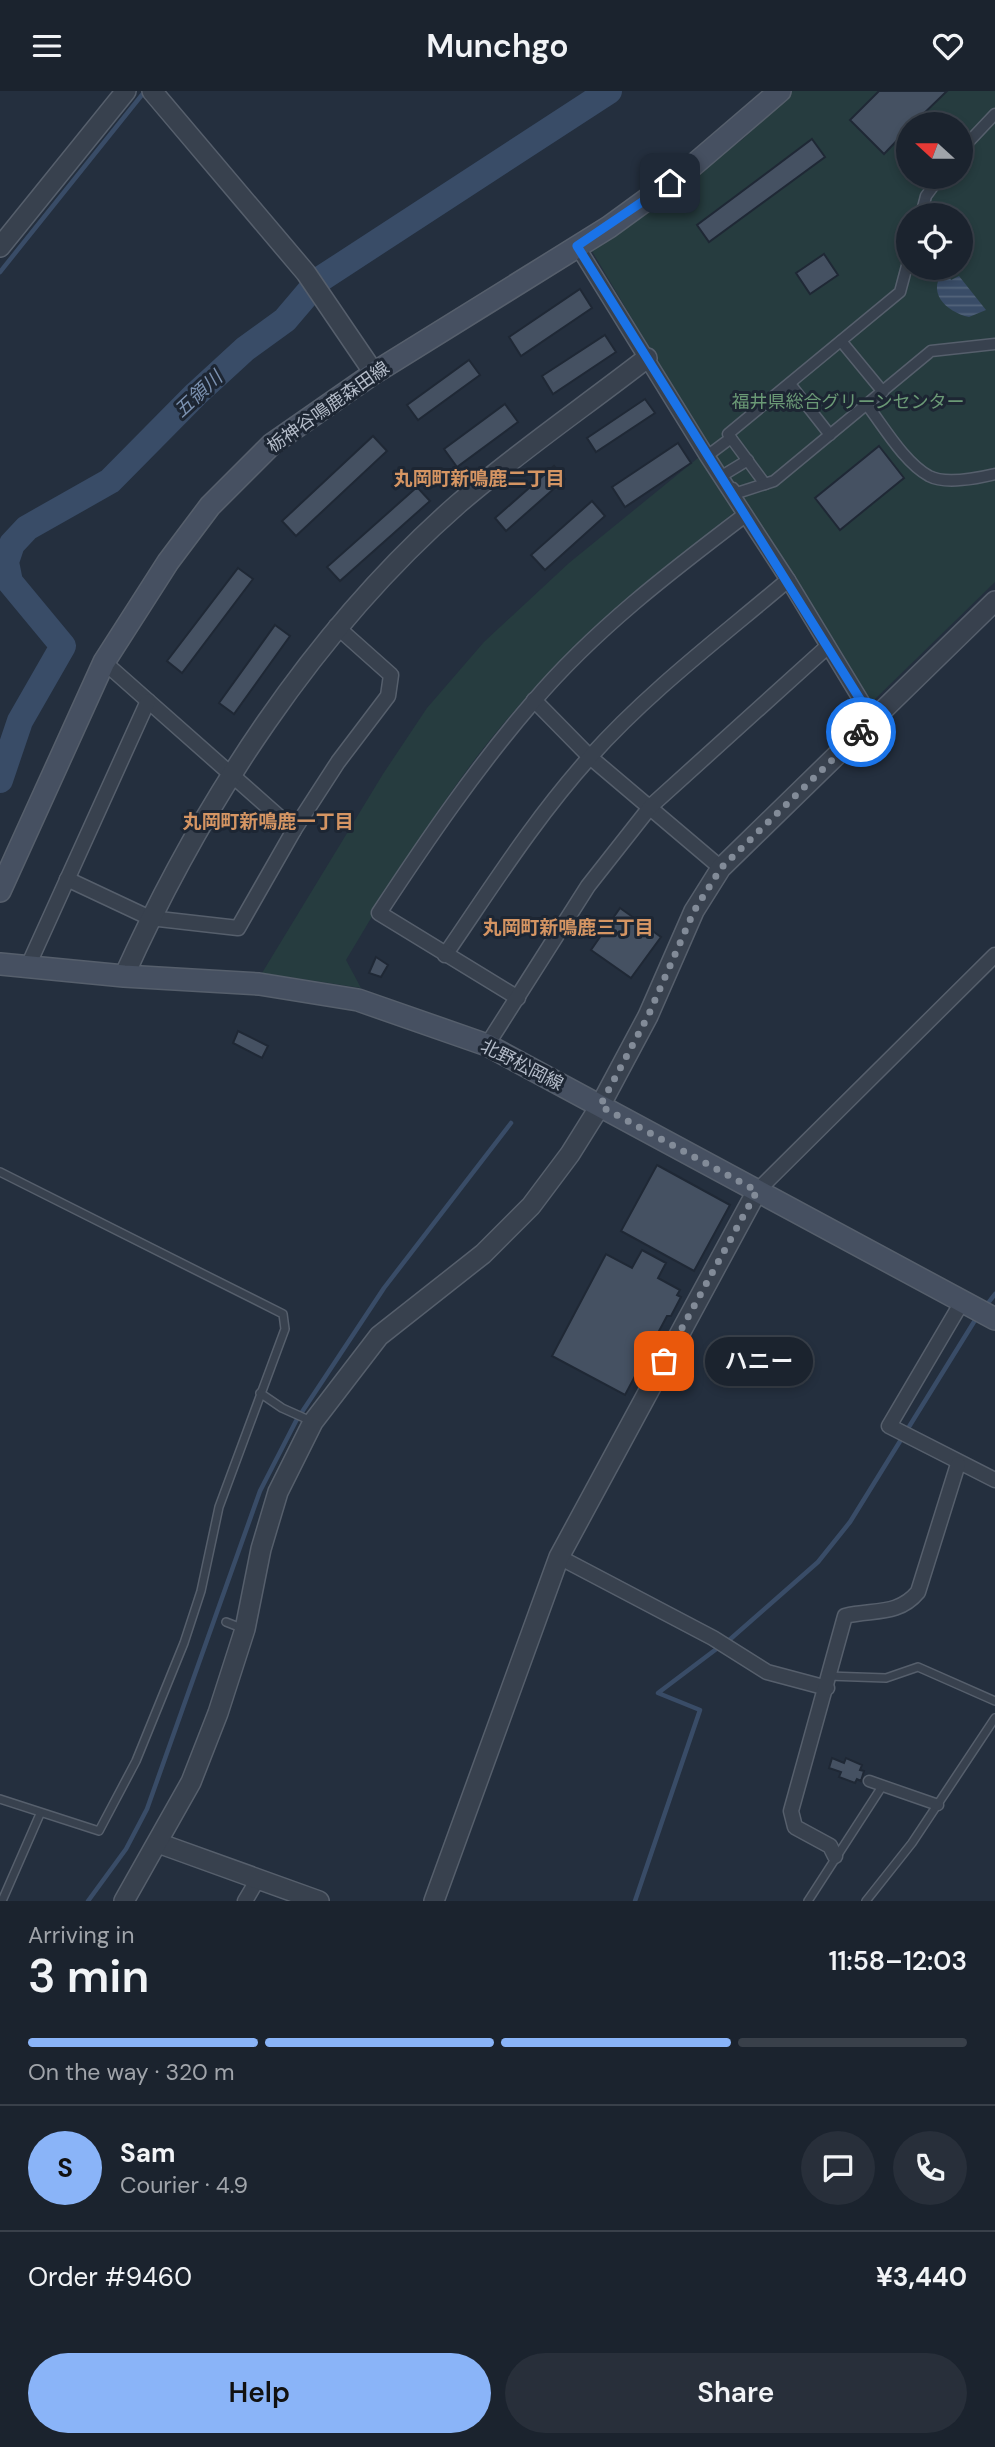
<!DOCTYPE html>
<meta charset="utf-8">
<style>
body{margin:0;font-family:"DM Sans","Noto Sans JP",sans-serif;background:#282f3a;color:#f1f3f6;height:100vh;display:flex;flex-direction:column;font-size:26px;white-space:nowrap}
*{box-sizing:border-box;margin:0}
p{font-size:23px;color:#a0a4aa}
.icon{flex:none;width:38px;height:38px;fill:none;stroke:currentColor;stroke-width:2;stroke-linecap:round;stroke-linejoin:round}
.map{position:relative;height:1810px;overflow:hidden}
.drawer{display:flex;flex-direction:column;background:#1b232e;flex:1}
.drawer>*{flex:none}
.needle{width:46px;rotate:291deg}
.fabs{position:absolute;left:896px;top:21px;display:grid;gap:14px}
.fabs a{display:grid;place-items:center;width:77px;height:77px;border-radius:50%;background:#1b232e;box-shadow:0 4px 10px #0003,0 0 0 2px #39404a;font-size:35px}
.pin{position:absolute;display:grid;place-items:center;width:60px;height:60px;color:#fff;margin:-30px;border-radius:14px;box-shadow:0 4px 10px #0006}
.courier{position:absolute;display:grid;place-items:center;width:70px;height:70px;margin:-35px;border:5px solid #1a73e8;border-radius:50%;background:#fff;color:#222;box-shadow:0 2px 9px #0007}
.bubble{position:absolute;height:49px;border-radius:24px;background:#1b232e;box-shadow:0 4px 10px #0003,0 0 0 2px #39404a;font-size:23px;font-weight:600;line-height:49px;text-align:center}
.headline em{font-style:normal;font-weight:600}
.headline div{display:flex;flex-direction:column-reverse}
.headline{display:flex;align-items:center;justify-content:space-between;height:119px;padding:0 28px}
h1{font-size:46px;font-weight:600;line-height:52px}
.bar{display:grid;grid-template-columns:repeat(4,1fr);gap:10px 7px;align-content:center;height:84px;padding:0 28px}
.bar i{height:9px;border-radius:5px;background:#39404a}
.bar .current{background:#8ab4f8}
.bar p{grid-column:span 4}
.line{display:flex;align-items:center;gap:18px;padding:0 28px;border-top:2px solid #39404a}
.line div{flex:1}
.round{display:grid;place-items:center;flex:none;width:74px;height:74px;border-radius:37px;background:#282f3a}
.action{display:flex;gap:14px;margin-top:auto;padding:14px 28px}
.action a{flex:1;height:80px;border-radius:42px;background:#8ab4f8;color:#111;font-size:28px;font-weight:600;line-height:80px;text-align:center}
.action a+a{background:#282f3a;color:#f1f3f6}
header{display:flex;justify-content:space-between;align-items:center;height:91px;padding:0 28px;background:#1b232e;font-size:32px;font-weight:600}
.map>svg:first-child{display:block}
</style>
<header><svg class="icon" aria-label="menu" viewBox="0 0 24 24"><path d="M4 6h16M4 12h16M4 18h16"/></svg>Munchgo<svg class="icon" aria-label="heart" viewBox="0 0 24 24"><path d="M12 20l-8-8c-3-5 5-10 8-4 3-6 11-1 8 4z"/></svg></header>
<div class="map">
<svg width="995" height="1810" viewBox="0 0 995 1810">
<defs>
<pattern id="water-rules" width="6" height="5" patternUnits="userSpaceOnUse" patternTransform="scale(1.75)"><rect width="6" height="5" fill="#394c67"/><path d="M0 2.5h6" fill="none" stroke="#53647b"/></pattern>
</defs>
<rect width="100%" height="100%" fill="#242f3e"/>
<path fill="#263c3f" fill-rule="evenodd" d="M792,0H995V491L874,609L867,607L742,415C660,481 578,546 509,626C445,700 396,786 346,869L361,897L262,882L383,683L427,617L484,551L569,472L709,358L592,160L743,48ZM908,33H961V86H908ZM908,124H961V177H908Z"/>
<path fill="url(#water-rules)" d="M946,178L951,189L959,185L986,219L969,226C946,221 924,200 946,178Z"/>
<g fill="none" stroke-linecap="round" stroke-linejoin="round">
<g stroke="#394c67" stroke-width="4.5">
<polyline points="0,181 145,0"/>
<polyline points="985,1216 995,1203"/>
<polyline points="727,1551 818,1471 850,1431 977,1226"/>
<polyline points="88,1810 126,1758 147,1718 260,1400 296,1330 384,1197 511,1032"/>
<polyline points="635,1810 700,1619 658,1602 719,1556"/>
</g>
<polyline stroke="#394c67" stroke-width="26" points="0,689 20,630 63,555 10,491 6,471 12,453 27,437 110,390 196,303 245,258 285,229 319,189 609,0"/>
</g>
<g fill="#455162" stroke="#1f2835" stroke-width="2">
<polygon points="879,0 947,0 913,33 908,33 908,38 884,63 850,29"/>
<polygon points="812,48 825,66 709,151 697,134"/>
<polygon points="824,163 838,184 810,203 796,182"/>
<polygon points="580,198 592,217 521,265 509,246"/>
<polygon points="605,244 616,261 553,303 542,285"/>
<polygon points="469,269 480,284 418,329 407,314"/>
<polygon points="645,308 655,322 596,361 587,347"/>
<polygon points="505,313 518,331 457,376 444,358"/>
<polygon points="373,345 387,360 296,445 282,430"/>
<polygon points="678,352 691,372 625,416 612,396"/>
<polygon points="879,355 904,387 840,439 815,407"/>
<polygon points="554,375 565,388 506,440 495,427"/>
<polygon points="417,396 430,410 340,490 327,476"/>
<polygon points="592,410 605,425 545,479 531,464"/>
<polygon points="238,477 253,488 182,582 167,570"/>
<polygon points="275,534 290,545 234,623 219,612"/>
<polygon points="620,817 661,846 631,887 591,859"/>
<polygon points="376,866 388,874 381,886 369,882"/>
<polygon points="238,940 268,955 262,967 233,952"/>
<polygon points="657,1074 730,1114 694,1180 621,1140"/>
<polygon points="642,1159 666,1172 658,1187 680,1199 677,1204 681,1206 671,1225 667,1225 625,1304 552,1265 606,1163 632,1177"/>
<polygon points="832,1667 844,1672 846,1667 862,1674 860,1679 864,1680 861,1690 857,1688 855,1692 839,1686 841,1681 829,1677"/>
</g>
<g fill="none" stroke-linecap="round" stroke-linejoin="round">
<g stroke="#565f6c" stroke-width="10">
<g id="service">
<polyline points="0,1081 283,1223 285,1238 219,1416 201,1500 184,1552 136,1670 99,1740 0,1708"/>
<polyline points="260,1302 282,1317 311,1330"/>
<polyline points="226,1531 244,1538"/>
<polyline points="828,1585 886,1587 918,1576 995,1610"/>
<polyline points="2,1810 40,1723"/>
<polyline points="808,1810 883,1694"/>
<polyline points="866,1810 912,1752 995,1627"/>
</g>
</g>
<g stroke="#565f6c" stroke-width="13">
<g id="pedestrian">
<polyline points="961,59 995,23"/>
<polyline points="921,124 926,105 940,86"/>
<polyline points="841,250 883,301"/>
<polyline points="790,293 830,344"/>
<path d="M867,314C884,336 904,371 929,385C946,394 978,387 995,383"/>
<polyline points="707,365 731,347"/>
<polyline points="720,386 748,369"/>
<polyline points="765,393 728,343 900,201 908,171"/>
<polyline points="728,398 733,397 737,402 774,390 931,260 995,253"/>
<polyline points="869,1690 938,1714"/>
</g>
</g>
<g stroke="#565f6c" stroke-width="17">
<g id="minor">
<polyline points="577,155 707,365 788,489 873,629"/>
<polyline points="104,571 294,739"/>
<polyline points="534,609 590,666 721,777"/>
<polyline points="67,788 150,827 238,837 294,739 338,671 388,605 391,584 336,535"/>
<path d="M445,864C491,797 535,727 590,666C649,600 721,546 788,489"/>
<polyline points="28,875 148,610"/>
<path d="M518,907L379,822C427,749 476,677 533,611C594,539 670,481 745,424"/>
<polyline points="487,954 588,795 651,715 827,556"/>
<polyline points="757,1100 995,864"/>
<polyline points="962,1211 889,1335 995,1389"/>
<polyline points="559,1466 713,1547 767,1581 827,1597"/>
<path d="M835,1765L830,1755L795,1736L791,1720L845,1525C873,1518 898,1525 918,1501L958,1373"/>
<polyline points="245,1810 258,1788"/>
</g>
</g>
<g stroke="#565f6c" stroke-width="22">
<g id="tertiary">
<polyline points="152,0 306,182 374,282"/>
<polyline points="0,156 126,0"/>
<path d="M124,885C202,712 314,539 458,413C518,361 584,316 647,267"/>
<polyline points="158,1752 319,1810"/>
<polyline points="124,1810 191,1691 218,1622 245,1538 261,1458 278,1401 313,1331 379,1245 483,1163 531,1115 570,1063 600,1015 648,925 694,820 721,777 995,510"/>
<polyline points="434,1810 559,1466 757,1100"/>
</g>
</g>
<g stroke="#565f6c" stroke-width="24">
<g id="secondary">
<polyline points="0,800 104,571 168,471 210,415 272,353 374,282 609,136 690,77 780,0"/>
<polyline points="0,873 124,885 259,893 358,909 487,954 995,1228"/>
</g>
</g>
<use href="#service" stroke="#38414e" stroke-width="7"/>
<use href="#pedestrian" stroke="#38414e" stroke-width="10"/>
<use href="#minor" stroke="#38414e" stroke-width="14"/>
<use href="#tertiary" stroke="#38414e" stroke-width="19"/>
<use href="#secondary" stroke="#465061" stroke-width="21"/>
</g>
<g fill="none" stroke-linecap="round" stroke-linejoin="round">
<polyline stroke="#828b98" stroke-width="7" stroke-dasharray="0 12.6" points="664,1270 757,1100 600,1015 648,925 694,820 721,777 861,641"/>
<path stroke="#1a73e8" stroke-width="9" d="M670,92L577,155C676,313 775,471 873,629L861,641"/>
</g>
<g text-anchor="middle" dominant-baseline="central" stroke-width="6" stroke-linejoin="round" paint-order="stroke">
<g font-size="18" fill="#6b9a76" stroke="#1d2633">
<text x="848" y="311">福井県総合グリーンセンター</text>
</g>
<g font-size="18" fill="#b4bcc9" stroke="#1d2633">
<text transform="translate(328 316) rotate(-35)">栃神谷鳴鹿森田線</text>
<text transform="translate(522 974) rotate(27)">北野松岡線</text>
</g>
<g font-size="19" font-style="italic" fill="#7c92b1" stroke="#1d2633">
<text transform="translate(198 303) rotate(-43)">五領川</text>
</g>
<g font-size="19" font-weight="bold" fill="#d59563" stroke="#1d2633">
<text x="479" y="387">丸岡町新鳴鹿二丁目</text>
<text x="268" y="730">丸岡町新鳴鹿一丁目</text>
<text x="568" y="836">丸岡町新鳴鹿三丁目</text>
</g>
</g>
</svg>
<div class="fabs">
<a><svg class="needle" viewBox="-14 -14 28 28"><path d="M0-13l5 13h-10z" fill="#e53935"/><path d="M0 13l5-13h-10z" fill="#a0a4aa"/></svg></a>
<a><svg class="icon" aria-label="locate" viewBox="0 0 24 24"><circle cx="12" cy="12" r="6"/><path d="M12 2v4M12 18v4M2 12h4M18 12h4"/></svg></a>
</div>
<div class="pin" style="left:664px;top:1270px;background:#ea580c"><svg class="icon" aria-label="bag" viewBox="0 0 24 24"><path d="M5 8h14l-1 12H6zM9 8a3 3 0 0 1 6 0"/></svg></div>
<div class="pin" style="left:670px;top:92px;background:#1f2937"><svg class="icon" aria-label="home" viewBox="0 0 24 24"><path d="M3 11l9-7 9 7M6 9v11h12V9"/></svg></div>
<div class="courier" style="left:861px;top:641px"><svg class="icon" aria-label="bike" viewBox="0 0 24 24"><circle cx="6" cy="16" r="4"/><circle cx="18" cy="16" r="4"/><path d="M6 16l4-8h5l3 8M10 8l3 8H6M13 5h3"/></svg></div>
<div class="bubble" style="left:705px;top:1246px;width:108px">ハニー</div>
</div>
<section class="drawer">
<div class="headline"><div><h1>3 min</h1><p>Arriving in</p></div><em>11:58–12:03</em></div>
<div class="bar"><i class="current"></i><i class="current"></i><i class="current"></i><i></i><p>On the way · 320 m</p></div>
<div class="line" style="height:126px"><b class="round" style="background:#8ab4f8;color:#111">S</b><div><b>Sam</b><p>Courier · 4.9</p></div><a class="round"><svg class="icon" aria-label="chat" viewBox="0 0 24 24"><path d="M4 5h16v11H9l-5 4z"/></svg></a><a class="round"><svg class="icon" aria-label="phone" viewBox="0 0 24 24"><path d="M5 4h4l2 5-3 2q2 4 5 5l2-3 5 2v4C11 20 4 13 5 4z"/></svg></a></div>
<div class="line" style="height:91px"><div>Order #9460</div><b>¥3,440</b></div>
<div class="action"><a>Help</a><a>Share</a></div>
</section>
